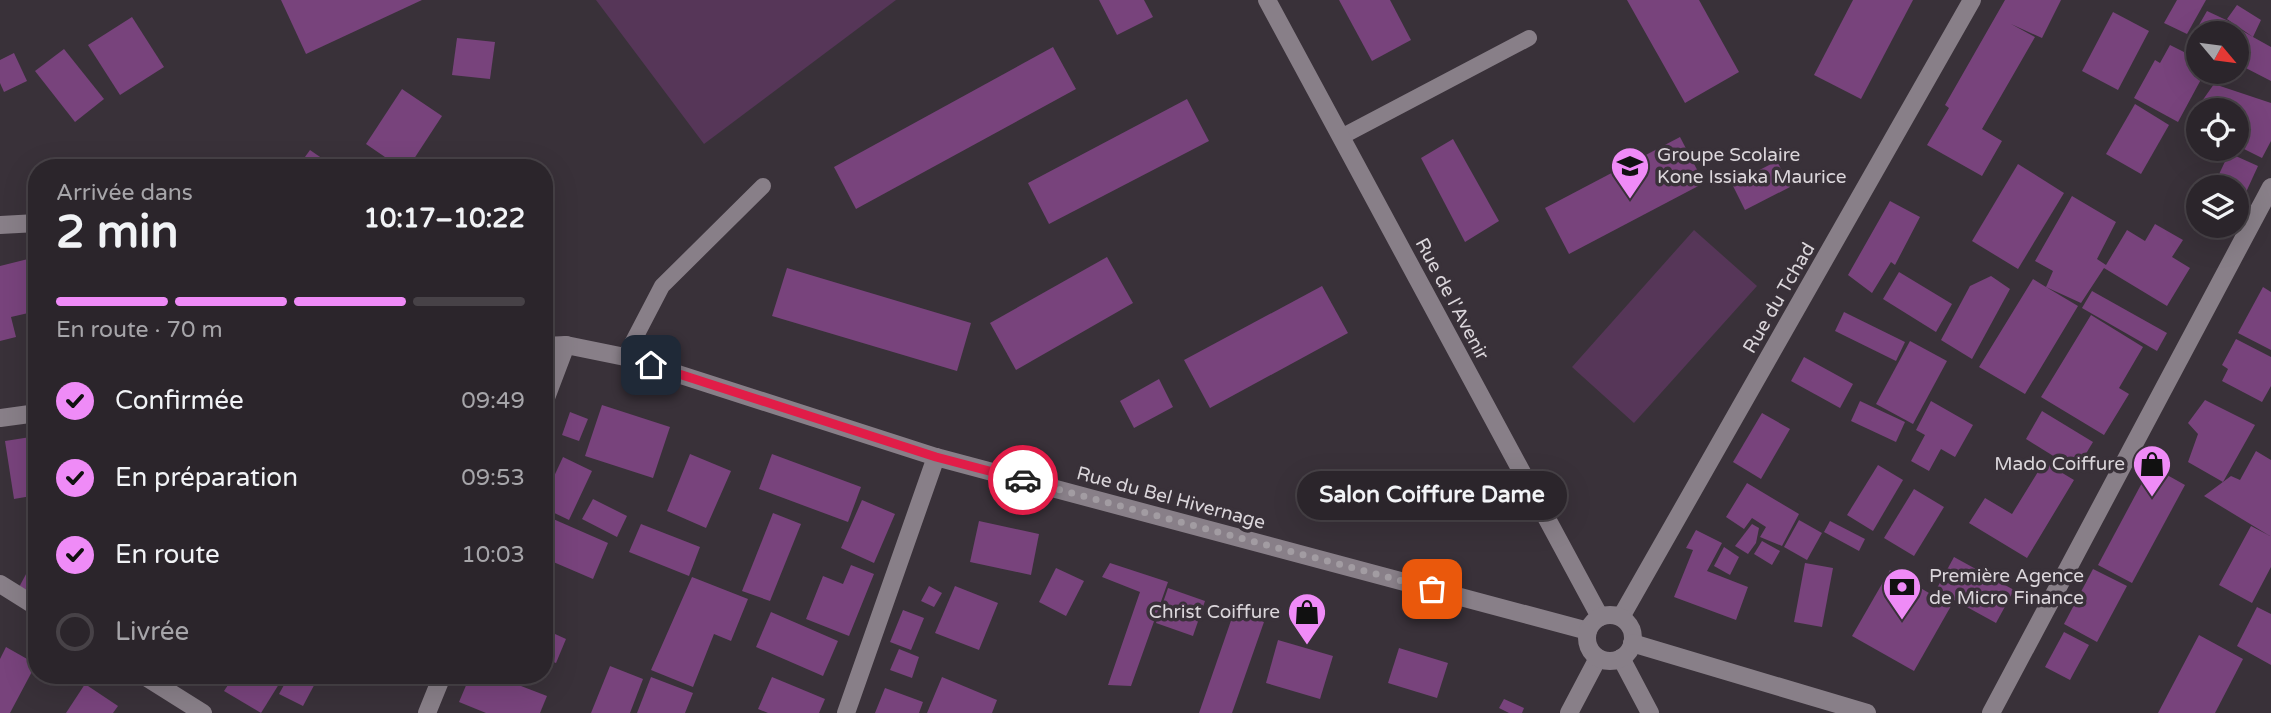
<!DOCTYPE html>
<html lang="fr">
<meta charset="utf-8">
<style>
body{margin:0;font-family:"Varela Round",sans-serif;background:#373137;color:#f1f3f6;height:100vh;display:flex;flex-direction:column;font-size:26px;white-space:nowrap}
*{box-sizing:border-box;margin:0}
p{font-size:23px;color:#a6a5a9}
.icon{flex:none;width:38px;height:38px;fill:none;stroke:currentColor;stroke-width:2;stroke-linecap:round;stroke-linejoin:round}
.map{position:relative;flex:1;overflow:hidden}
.drawer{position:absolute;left:28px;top:159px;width:525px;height:525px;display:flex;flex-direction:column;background:#2b252b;border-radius:28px;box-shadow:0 7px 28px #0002,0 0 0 2px #474247}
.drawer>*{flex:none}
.needle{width:46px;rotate:119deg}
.fabs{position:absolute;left:2186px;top:21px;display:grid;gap:14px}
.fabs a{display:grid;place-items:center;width:63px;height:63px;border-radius:50%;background:#2b252b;box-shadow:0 7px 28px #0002,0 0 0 2px #474247;font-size:35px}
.pin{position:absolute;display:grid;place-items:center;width:60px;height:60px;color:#fff;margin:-30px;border-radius:14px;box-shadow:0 4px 10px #0006}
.courier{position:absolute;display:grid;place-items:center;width:70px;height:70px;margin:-35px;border:5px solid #e11d48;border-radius:50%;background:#fff;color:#222;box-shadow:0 2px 9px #0007}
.bubble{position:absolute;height:49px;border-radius:24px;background:#2b252b;box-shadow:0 7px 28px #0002,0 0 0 2px #474247;font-size:23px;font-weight:700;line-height:49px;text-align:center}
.headline em{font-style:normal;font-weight:700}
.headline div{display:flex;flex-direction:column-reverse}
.headline{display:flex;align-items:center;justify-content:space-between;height:119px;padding:0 28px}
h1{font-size:46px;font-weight:700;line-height:52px}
.bar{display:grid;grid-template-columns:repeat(4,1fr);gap:10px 7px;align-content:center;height:84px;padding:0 28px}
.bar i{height:9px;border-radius:5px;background:#474247}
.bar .selected{background:#ef8bf7}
.bar p{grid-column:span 4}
ol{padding:0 28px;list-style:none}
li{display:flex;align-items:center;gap:21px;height:77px}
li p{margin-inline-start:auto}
li .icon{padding:7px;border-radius:50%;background:#ef8bf7;color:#111;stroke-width:4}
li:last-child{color:#a6a5a9}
li i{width:38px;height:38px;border:4px solid #474247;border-radius:50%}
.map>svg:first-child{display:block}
</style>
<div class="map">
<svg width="2271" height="713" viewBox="0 0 2271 713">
<rect width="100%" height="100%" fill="#393139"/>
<g fill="#563658">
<polygon points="596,0 896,0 704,144"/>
<polygon points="1694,230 1757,286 1634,423 1572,367"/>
</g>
<g fill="#78437c">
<polygon points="281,0 422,0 306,54"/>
<polygon points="1099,0 1144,0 1153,17 1117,35"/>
<polygon points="1339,0 1390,0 1411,40 1372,61"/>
<polygon points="1627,0 1699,0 1739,72 1685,103"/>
<polygon points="1853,0 1913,0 1861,99 1814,75"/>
<polygon points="2005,0 2061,0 2042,38 2011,24 2035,37 1982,129 2002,141 1982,176 1927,145 1949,108 1945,105"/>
<polygon points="2177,0 2206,0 2187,34 2164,23"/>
<polygon points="2237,5 2261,20 2253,37 2271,47 2271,81 2236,63 2236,34 2239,29 2253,37 2227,19"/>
<polygon points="2207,11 2237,25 2232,33 2198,33 2198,41 2192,37"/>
<polygon points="2113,12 2149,31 2118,90 2082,71"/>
<polygon points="132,17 164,67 120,95 88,45"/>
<polygon points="457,38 495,42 490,79 452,75"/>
<polygon points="2170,45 2198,59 2198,72 2205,72 2178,122 2134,98 2155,60 2160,63"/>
<polygon points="1053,47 1076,89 856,209 834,167"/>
<polygon points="64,49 104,99 75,122 35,71"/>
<polygon points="14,53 27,81 4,92 0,83 0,60"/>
<polygon points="2214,84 2271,103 2271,141 2262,158 2236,145 2236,110 2198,110 2198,126 2188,121"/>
<polygon points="402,89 442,116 408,168 401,168 366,144"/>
<polygon points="1187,99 1209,141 1049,224 1028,183"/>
<polygon points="2135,104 2169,125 2141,174 2106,154"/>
<polygon points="1680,137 1704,183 1569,254 1545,208"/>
<polygon points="1453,139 1499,221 1465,242 1421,158"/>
<polygon points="310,150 336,168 297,168"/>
<polygon points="2229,153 2258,166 2236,214 2236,187 2213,187"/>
<polygon points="1777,161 1790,187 1745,210 1732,184"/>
<polygon points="2018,164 2064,193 2018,269 1972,241"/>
<polygon points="2072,196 2116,222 2097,259 2106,265 2127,230 2145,241 2155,224 2183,240 2172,257 2190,268 2167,306 2104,268 2081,303 2046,287 2078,306 2025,394 1979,367 2033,279 2046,287 2053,271 2035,261"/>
<polygon points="1890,201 1920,217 1895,265 1891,262 1872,293 1848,275"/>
<polygon points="1107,257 1133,303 1016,370 990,323"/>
<polygon points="32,258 37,277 37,311 11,317 16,337 0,341 0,266"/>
<polygon points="787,268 971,323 957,371 772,316"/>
<polygon points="1899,272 1952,304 1936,332 1883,299"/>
<polygon points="1991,276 2010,289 1972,359 1941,340 1970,286"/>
<polygon points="1322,286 1348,333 1210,408 1184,360"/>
<polygon points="2263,287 2271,292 2271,350 2238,333"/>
<polygon points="2092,291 2167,333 2157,351 2082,308"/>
<polygon points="1844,312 1905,342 1896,361 1835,331"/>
<polygon points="2091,315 2143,347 2119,388 2129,394 2104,435 2041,397"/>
<polygon points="2236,339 2271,357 2271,386 2262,402 2222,381 2228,369 2222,365"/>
<polygon points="1910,341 1947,361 1913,424 1876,404"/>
<polygon points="1804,357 1853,384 1840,408 1791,381"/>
<polygon points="1159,379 1173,407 1134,428 1120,401"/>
<polygon points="2205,400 2255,425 2223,482 2188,462 2198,434 2188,423"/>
<polygon points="1860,401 1905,422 1896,442 1851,421"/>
<polygon points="1931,401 1973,425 1955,457 1941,449 1929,471 1911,461 1925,435 1916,430"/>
<polygon points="602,405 670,427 653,478 585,456"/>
<polygon points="2042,411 2093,442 2076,470 2026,439"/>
<polygon points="570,412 588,419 579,441 562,435"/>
<polygon points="1762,413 1790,429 1761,479 1733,462"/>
<polygon points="37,436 37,495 14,499 5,441"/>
<polygon points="2256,451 2271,460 2271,567 2252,603 2219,585 2251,526 2270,536 2204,496 2231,476 2240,480"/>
<polygon points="690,454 731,471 706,528 667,511"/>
<polygon points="772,454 861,487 848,522 759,489"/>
<polygon points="563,457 592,471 569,520 544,508 544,498"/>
<polygon points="2044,462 2074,480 2027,558 1969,523 1985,498 2012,514"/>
<polygon points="1878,465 1903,480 1873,531 1847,515"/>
<polygon points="2151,466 2185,485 2132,583 2098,565"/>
<polygon points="1747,483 1799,514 1782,546 1760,537 1766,527 1752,518 1744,529 1726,517"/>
<polygon points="1914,489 1944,507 1914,556 1884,538"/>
<polygon points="593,499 627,516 617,537 582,519"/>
<polygon points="862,500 895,514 874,563 841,548"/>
<polygon points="773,513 801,524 770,601 742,591"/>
<polygon points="544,515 608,543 593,579 544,558"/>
<polygon points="1799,520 1822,533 1807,560 1784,547"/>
<polygon points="979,521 1039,534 1031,575 970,562"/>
<polygon points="1830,521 1865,539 1859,551 1824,532"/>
<polygon points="641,524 700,547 689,576 629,552"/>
<polygon points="1752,524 1759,528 1756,543 1748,554 1735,546"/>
<polygon points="1696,530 1722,543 1707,571 1748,587 1736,620 1674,597 1693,550 1686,548"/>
<polygon points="1762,541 1780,551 1772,565 1754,554"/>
<polygon points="1724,547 1739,557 1730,575 1714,566"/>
<polygon points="1954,557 2014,590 1996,623 1936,590"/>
<polygon points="1110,563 1168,582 1131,686 1108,685 1140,592 1102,577"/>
<polygon points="1805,563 1833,568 1822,627 1794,622"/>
<polygon points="31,565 37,568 37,598 18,589"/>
<polygon points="851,565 874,574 849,636 806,619 823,576 843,584"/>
<polygon points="1056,568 1084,581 1066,616 1039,602"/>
<polygon points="2093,569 2127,586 2097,642 2064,624"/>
<polygon points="1890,570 1951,606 1914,671 1852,636"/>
<polygon points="692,577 748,599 731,641 714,634 693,687 651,670"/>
<polygon points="929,586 942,593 934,607 921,601"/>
<polygon points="955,586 998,603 979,650 935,633"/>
<polygon points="1168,588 1205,601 1193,636 1156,623"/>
<polygon points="2257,607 2271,614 2271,665 2237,646"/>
<polygon points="903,610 924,618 911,650 890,642"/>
<polygon points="771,612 838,641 823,676 756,647"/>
<polygon points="1234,612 1264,622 1232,713 1199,713"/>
<polygon points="544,629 566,639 556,663 544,658"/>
<polygon points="2064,632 2089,645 2070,680 2045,667"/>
<polygon points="2199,635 2243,659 2215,713 2158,713"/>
<polygon points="1278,640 1333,656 1320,699 1266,683"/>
<polygon points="6,647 36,664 10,713 0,713 0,659"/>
<polygon points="1399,648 1448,663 1437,698 1388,683"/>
<polygon points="899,649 919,657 912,678 890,670"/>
<polygon points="610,666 643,679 630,713 591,713"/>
<polygon points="234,676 284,676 261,713 224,691"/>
<polygon points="289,676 319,676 303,706 279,694"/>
<polygon points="470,676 495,676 547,696 540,713 486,713 459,702"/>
<polygon points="651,677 693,693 685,713 637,713"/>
<polygon points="772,677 825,699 819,713 768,713 758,709"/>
<polygon points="942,677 997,700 992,713 927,713"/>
<polygon points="85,684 118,706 113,713 66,713"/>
<polygon points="885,688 923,702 919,713 875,713"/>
<polygon points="1504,699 1524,708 1522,713 1509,713 1499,708"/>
</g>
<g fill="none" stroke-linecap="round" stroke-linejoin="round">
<g stroke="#887f88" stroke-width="16">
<polyline points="1341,137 1529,38"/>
<polyline points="625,357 662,286 763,186"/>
</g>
<g stroke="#887f88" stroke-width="18">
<polyline points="0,225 37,223"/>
<polyline points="544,346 566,345 625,357 936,457 1588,631"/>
<polyline points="544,403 566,345"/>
<polyline points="0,418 37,413"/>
<polyline points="0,584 37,607"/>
<polyline points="1621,617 1972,0"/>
<polyline points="1621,658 1650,713"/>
<polyline points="144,676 203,713"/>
<polyline points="427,713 442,676"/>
<polyline points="846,713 936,457"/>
<polyline points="1569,713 1598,658"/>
<polyline points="1991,713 2271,187"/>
</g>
<g stroke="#887f88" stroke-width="18">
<polyline points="1267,0 1600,617"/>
<circle cx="1610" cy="638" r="23"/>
<polyline points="1632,643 1867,713"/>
</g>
</g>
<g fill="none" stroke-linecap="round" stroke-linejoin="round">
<polyline stroke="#a29ca2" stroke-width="7" stroke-dasharray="0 12.6" points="1023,480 1432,589"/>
<polyline stroke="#e11d48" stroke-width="9" points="651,365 936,457 1023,480"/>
</g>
<defs>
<g id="school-pin" transform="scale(2.0125)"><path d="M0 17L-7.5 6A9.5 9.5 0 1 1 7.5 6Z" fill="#ef8bf7" stroke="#393139"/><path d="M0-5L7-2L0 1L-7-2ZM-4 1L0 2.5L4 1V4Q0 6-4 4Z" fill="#111"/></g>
<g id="shop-pin" transform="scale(2.0125)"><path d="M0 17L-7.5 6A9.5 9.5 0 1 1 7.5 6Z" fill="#ef8bf7" stroke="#393139"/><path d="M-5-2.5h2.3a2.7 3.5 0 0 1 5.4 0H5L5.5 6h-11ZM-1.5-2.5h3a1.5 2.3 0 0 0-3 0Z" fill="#111"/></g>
<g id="bank-pin" transform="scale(2.0125)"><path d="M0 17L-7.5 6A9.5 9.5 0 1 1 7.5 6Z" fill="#ef8bf7" stroke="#393139"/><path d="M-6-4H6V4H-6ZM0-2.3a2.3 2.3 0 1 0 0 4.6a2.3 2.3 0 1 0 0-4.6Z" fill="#111"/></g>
</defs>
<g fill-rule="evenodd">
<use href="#school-pin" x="1630" y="166"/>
<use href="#shop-pin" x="2152" y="464"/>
<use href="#bank-pin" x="1902" y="587"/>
<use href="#shop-pin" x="1307" y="612"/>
</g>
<g text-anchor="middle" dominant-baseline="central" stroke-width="7" stroke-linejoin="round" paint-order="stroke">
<g font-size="19" fill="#dbd6db" stroke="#393139" text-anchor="start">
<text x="1657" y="155">Groupe Scolaire<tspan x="1657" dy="22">Kone Issiaka Maurice</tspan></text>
<text x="2125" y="464" text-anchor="end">Mado Coiffure</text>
<text x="1929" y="576">Première Agence<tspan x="1929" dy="22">de Micro Finance</tspan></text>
<text x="1280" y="612" text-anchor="end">Christ Coiffure</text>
</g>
<g font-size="19" fill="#dbd6db" stroke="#393139">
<text transform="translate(1779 298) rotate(-60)">Rue du Tchad</text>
<text transform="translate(1452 299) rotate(62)">Rue de l'Avenir</text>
<text transform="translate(1171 498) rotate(15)">Rue du Bel Hivernage</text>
</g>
</g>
</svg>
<div class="fabs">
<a><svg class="needle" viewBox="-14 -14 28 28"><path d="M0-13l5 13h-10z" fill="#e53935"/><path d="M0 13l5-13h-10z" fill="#a6a5a9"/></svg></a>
<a><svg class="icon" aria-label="locate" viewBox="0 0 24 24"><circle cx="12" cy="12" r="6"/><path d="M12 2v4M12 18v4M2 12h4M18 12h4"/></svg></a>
<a><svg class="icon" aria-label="layers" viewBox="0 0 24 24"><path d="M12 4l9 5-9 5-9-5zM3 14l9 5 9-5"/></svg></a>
</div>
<div class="pin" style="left:1432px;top:589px;background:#ea580c"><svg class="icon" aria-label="bag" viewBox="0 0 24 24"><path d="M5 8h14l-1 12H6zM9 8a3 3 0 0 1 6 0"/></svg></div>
<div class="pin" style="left:651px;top:365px;background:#1f2937"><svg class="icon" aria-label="home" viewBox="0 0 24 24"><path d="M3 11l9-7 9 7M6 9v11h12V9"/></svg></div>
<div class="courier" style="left:1023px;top:480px"><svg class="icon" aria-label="car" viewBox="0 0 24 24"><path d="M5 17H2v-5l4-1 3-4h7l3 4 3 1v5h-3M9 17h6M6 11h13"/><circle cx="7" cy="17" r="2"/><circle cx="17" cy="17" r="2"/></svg></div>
<div class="bubble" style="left:1297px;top:471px;width:270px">Salon Coiffure Dame</div>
<section class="drawer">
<div class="headline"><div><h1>2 min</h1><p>Arrivée dans</p></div><em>10:17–10:22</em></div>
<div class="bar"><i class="selected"></i><i class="selected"></i><i class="selected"></i><i></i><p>En route · 70 m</p></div>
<ol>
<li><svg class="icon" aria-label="check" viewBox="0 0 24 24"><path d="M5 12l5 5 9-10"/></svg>Confirmée<p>09:49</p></li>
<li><svg class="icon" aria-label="check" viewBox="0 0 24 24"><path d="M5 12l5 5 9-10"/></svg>En préparation<p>09:53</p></li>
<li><svg class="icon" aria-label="check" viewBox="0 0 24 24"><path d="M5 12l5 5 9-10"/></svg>En route<p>10:03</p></li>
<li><i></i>Livrée</li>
</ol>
</section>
</div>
